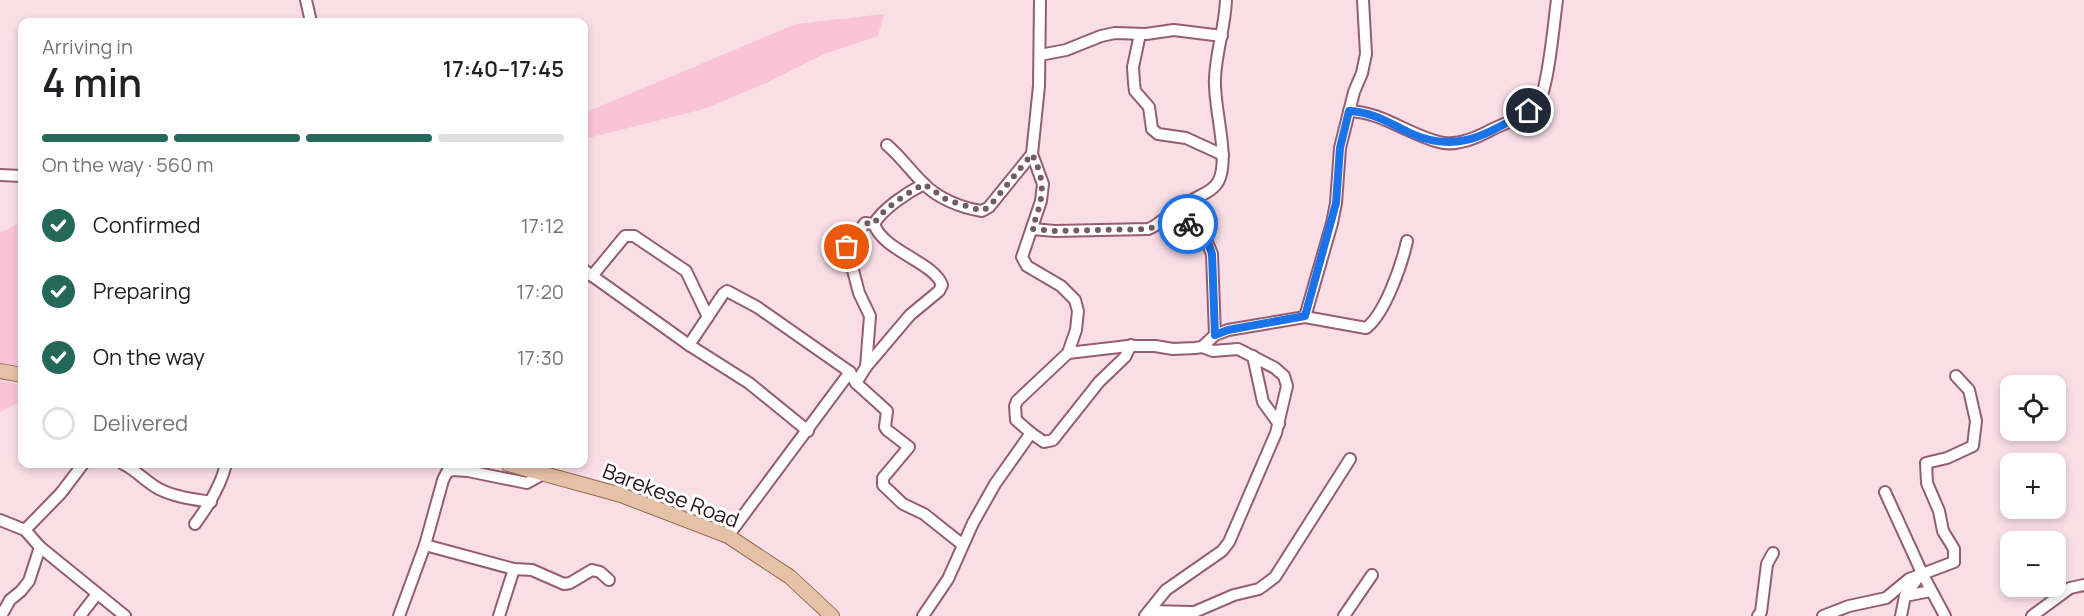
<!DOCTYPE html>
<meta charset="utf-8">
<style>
body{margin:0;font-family:Manrope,sans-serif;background:#f6f6f6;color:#202124;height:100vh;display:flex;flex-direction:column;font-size:22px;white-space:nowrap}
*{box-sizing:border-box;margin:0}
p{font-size:20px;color:#757577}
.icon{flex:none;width:33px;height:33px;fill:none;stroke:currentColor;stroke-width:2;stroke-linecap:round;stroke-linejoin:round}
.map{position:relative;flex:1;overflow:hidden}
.drawer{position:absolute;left:18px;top:18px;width:570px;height:450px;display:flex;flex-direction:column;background:#fff;border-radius:12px;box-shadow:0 3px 9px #0003}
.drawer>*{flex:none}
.tools{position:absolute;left:2000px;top:375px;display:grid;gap:12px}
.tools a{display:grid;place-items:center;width:66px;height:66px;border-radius:12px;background:#fff;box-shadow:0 3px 9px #0003;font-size:30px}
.pin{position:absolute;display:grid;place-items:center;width:51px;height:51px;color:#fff;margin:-26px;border:3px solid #fff;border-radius:50%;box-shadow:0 2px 6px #0007}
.courier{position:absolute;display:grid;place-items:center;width:60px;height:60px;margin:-30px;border:4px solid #1a73e8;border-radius:50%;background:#fff;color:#222;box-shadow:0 2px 8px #0007}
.summary em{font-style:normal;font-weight:600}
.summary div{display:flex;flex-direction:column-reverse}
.summary{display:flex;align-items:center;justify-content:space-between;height:102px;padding:0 24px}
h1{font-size:39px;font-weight:600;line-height:45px}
.bar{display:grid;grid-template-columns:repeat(4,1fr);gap:9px 6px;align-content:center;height:72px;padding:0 24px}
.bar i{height:8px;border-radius:4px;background:#e0e0e0}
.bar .selected{background:#24685a}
.bar p{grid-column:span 4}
ol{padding:0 24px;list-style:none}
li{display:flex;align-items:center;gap:18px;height:66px}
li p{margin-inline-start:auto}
li .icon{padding:6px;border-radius:50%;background:#24685a;color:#fff;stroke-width:4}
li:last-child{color:#757577}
li i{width:33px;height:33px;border:3px solid #e0e0e0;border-radius:50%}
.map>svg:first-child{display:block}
</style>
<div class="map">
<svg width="2084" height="616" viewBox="0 0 2084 616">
<rect width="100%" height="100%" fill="#f9dee6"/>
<g fill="#fbc4d6">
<polygon points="884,14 878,36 824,54 768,82 704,109 584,139 584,113 796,24"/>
<polygon points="21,222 22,222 22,371 0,366 0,233"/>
<polygon points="0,381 22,385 22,401 0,412"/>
</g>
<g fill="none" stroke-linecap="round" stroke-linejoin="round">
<g stroke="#965d72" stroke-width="14">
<g id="minor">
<polyline points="306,0 311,22"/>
<polyline points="1140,34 1133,67 1134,83 1135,91 1149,107 1152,129 1158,134 1186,138 1223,155"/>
<polyline points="1040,55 1066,50 1101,36 1115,33 1146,34 1174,30 1222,36"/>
<path d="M1349,111C1382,112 1407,134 1439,142C1456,147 1476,138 1491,130C1505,123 1524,117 1536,107C1548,96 1554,20 1557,0"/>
<path d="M887,145C901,157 910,170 923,183C937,198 961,208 982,211L989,207L1032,154"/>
<polyline points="0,175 22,176"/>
<path d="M874,224C882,209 908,192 924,184"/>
<path d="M1032,229L1055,231L1148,229C1160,225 1166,215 1177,210L1181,211"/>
<polyline points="584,270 689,345 749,383 808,431"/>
<polyline points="592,276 625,236 634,236 686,271 708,317"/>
<polyline points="1305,317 1332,223 1336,203 1340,148 1354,92 1362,73 1366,54 1363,0"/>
<path d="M1215,335L1212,254L1207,242L1184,219L1181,211C1188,196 1212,196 1219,180C1230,156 1213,106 1215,78C1216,52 1225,27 1226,0"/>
<polyline points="689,345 723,294 727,291 757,307 850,372 856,383 887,411 885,427 887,430 909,447 883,478 883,485 903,504 924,514 963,545"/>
<path d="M1068,353L1128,346H1155L1173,349L1195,348L1202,347L1215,335L1228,330L1305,317L1366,328C1385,314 1402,264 1407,241"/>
<polyline points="1253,356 1263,402 1279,424"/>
<polyline points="866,367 870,316 859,293 847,247 865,223 874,224"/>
<path d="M856,383L866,367L910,315L939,291L942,285C934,262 883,251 874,224"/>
<polyline points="1031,433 1044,442 1053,440 1099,382 1125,357 1131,345"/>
<path d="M123,464C136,470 146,482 159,489C175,497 193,499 211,502"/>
<polyline points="1885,492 1922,573 1945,616"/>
<polyline points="0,520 25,530 40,547 125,616"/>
<path d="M195,524C209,505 221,486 226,464"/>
<polyline points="25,530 61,493 83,464"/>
<polyline points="728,536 850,372"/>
<polyline points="425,545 514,569 532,570 564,584 570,583 592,570 600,572 609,580"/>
<polyline points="1905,596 1931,591"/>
<polyline points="1150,611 1191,612"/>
<polyline points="1,616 10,600 21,591 29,581 40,547"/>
<polyline points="80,616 97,594"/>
<polyline points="399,616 425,545 443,480 447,472 453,470 468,471 527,483 545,473"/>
<polyline points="499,616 514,569"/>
<polyline points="923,616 948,579 973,523 995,484 1031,433 1016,420 1015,406 1017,401 1068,353 1076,330 1078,311 1075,300 1061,286 1027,266 1022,257 1041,201 1043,184 1032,154 1039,86 1040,0"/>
<polyline points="1145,616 1166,590 1222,551 1229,542 1276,433 1287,386 1284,376 1275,368 1238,349 1213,351 1202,347"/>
<polyline points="1185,616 1234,595 1259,589 1275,577 1350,459"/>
<polyline points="1344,616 1372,575"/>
<polyline points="1758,616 1761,612 1767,564 1773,553"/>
<polyline points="1823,616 1849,606 1886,598 1909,579 1954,562 1954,549 1943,531 1939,511 1927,483 1926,463 1947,458 1973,446 1976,421 1969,390 1956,376"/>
<polyline points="1901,616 1905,596 1920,575"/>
<polyline points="2032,616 2070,588 2084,585"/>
</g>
</g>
<g stroke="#996950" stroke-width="16">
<g id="major">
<polyline points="0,371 22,375"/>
<polyline points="508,464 621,495 728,536 790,577 832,616"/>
</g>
</g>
<use href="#minor" stroke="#fff" stroke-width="10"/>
<use href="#major" stroke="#e5c1a6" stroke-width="14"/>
</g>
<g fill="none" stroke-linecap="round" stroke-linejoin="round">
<path stroke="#735b63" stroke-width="6" stroke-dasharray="0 10.8" d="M847,247L865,223L874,224C882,209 909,192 924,184L947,200L982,211L989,207L1032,154C1047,184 1043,198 1032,229L1055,231L1148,229L1154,227L1177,210L1181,212L1182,216L1188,224"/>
<path stroke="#1a73e8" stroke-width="8" d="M1188,224L1208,242L1212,254L1215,335L1228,330L1305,316L1336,203L1340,148L1349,111C1373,112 1389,123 1410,133C1458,155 1487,133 1529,111"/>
</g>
<g text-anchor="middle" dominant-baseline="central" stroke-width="6" stroke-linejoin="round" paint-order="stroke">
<g font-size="21" fill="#2b141d" stroke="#fff">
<text transform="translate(671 495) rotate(21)">Barekese Road</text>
</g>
</g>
</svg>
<div class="tools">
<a><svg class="icon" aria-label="locate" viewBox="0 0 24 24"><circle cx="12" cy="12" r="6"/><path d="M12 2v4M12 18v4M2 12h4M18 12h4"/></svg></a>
<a>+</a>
<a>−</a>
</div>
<div class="pin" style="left:847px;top:247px;background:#ea580c"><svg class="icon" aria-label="bag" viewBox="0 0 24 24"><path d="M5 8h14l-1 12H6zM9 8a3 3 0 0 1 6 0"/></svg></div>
<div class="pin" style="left:1529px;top:111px;background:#1f2937"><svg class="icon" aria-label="home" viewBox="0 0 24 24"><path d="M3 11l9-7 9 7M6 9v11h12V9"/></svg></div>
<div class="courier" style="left:1188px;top:224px"><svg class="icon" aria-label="bike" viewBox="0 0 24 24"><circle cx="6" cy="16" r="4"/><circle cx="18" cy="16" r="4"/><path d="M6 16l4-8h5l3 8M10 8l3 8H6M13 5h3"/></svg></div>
<section class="drawer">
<div class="summary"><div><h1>4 min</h1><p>Arriving in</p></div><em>17:40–17:45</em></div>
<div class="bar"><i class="selected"></i><i class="selected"></i><i class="selected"></i><i></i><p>On the way · 560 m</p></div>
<ol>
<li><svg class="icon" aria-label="check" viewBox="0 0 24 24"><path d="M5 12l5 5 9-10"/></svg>Confirmed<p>17:12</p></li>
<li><svg class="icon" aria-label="check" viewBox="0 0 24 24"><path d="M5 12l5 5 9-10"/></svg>Preparing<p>17:20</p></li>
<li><svg class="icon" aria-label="check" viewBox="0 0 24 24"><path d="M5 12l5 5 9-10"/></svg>On the way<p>17:30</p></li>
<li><i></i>Delivered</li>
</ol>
</section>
</div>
